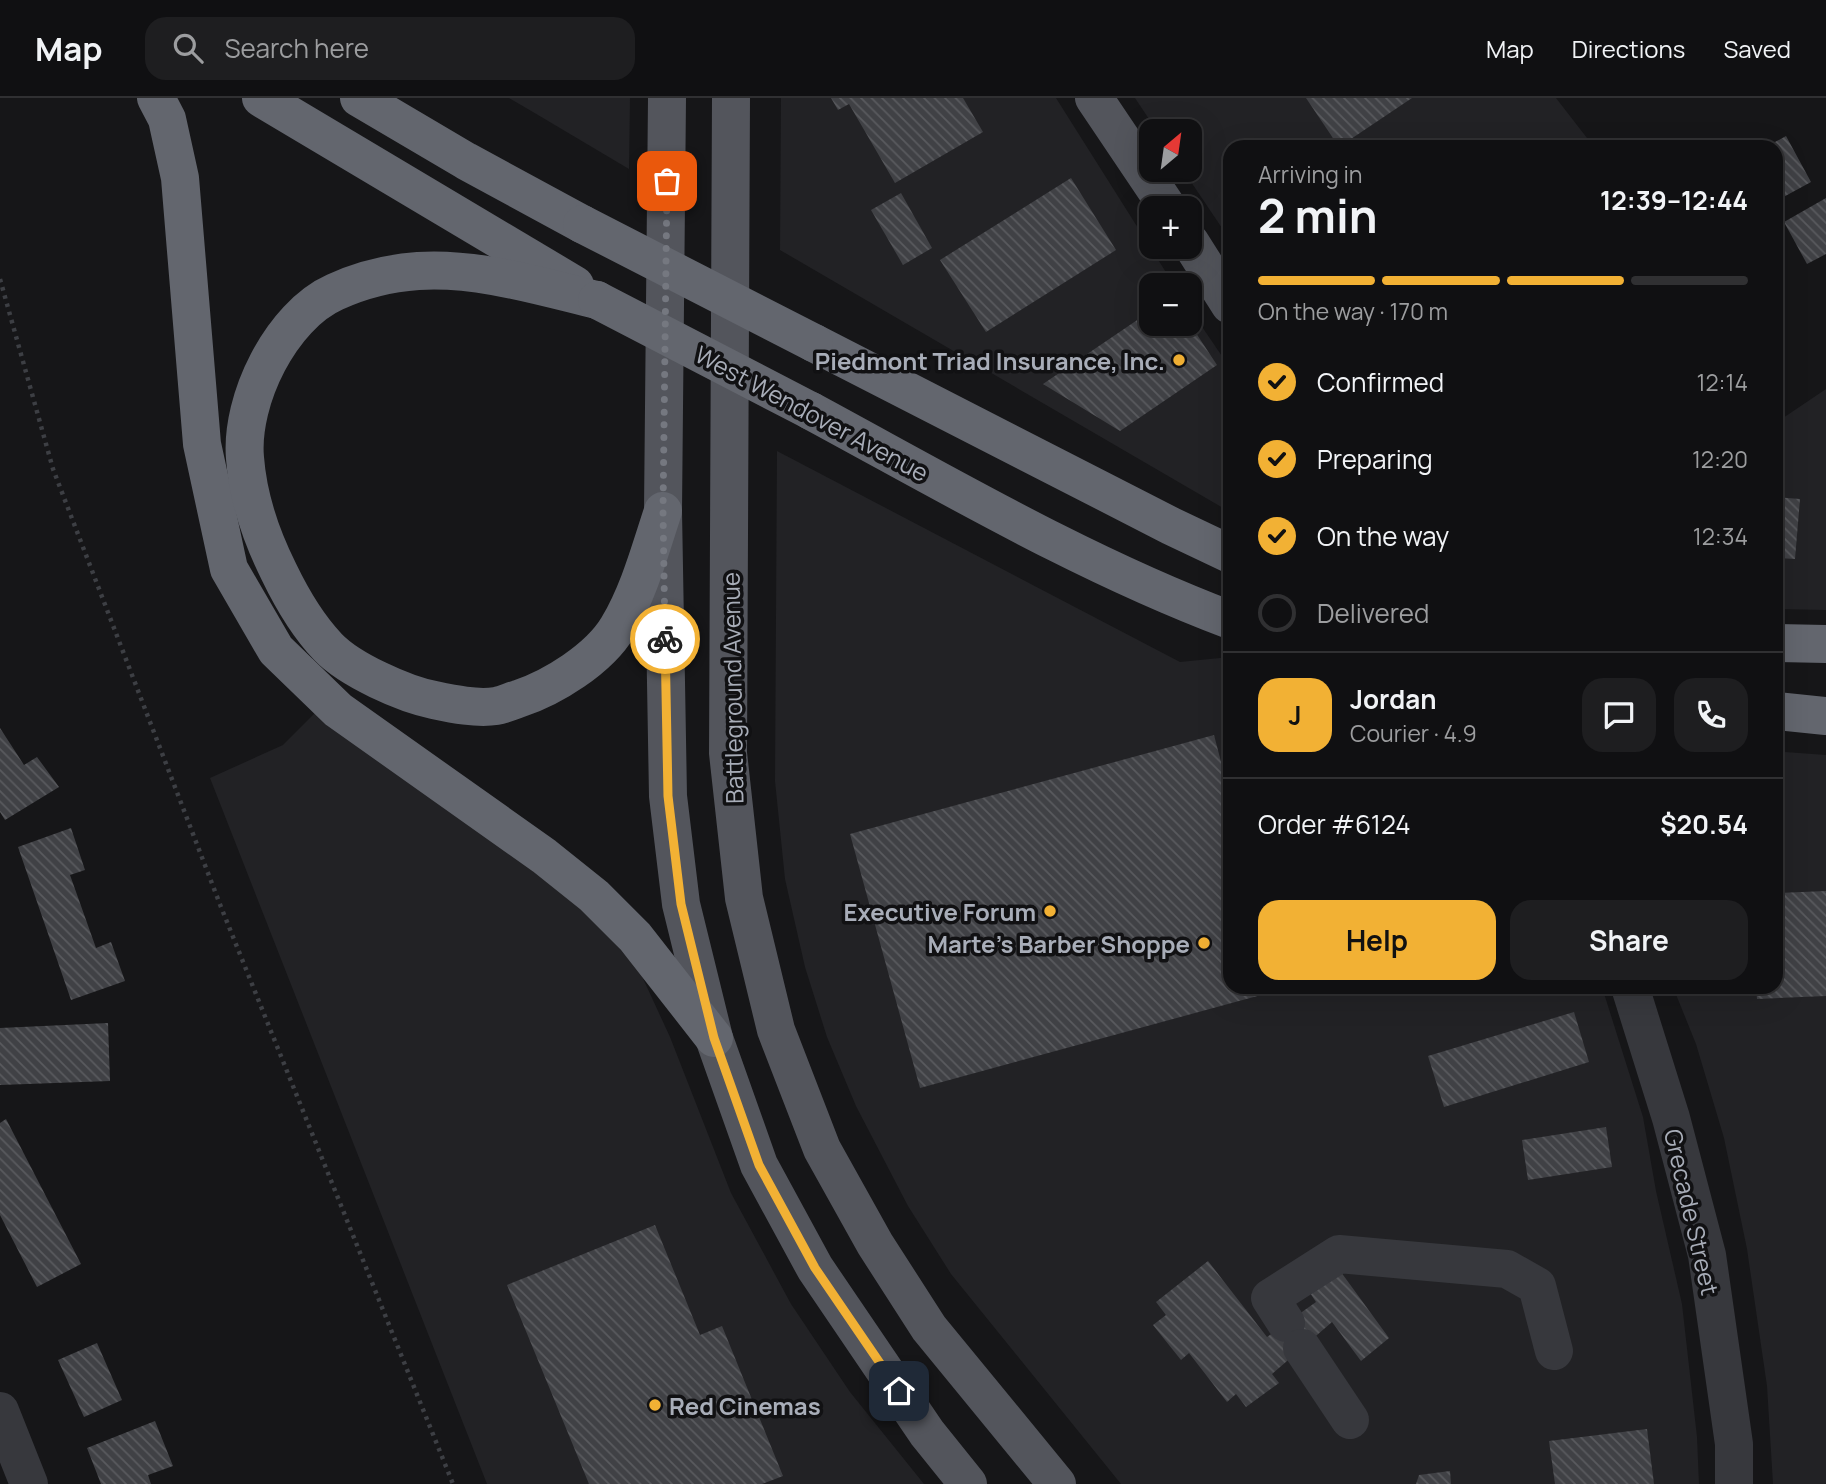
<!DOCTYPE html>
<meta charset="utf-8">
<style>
body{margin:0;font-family:Manrope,sans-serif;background:#1e1e20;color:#f1f3f6;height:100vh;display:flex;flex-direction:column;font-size:26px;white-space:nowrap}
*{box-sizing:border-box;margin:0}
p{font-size:23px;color:#9c9d9f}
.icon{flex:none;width:38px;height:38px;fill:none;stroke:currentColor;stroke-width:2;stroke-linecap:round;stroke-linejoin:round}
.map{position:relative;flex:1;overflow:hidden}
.panel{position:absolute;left:1223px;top:42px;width:560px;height:854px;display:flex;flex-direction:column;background:#101012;border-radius:21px;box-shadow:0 7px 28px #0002,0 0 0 2px #303032}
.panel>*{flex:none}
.needle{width:46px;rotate:29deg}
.controls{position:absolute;left:1139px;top:21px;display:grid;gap:14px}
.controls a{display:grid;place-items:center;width:63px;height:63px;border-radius:14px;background:#101012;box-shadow:0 7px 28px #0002,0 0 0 2px #303032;font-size:35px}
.pin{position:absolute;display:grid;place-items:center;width:60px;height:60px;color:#fff;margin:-30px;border-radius:14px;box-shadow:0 4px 10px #0006}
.courier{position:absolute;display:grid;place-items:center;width:70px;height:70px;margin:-35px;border:5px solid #f2b134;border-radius:50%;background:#fff;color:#222;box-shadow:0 2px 9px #0007}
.headline em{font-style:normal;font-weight:700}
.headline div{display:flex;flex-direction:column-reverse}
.headline{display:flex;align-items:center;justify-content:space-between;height:119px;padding:0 35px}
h1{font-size:46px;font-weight:700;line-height:52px}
.bar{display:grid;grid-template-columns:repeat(4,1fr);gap:10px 7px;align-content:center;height:84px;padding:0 35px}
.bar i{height:9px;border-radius:5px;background:#303032}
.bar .current{background:#f2b134}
.bar p{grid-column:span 4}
.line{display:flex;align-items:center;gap:18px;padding:0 35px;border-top:2px solid #303032}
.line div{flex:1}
.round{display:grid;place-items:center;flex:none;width:74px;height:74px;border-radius:21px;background:#1e1e20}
ol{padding:0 35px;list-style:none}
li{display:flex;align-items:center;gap:21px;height:77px}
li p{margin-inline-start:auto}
li .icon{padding:7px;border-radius:50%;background:#f2b134;color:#111;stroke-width:4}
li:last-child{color:#9c9d9f}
li i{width:38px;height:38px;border:4px solid #303032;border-radius:50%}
.button{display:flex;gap:14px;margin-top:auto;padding:14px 35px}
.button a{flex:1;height:80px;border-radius:21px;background:#f2b134;color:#111;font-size:28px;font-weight:700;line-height:80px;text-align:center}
.button a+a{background:#1e1e20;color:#f1f3f6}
header{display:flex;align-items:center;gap:42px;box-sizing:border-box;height:98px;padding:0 35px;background:#101012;border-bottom:2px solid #303032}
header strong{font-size:33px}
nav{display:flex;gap:38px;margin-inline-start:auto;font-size:24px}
.search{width:490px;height:63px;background:#1e1e20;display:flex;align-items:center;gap:18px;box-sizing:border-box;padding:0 24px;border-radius:21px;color:#9c9d9f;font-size:26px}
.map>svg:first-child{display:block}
</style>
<header>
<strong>Map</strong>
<div class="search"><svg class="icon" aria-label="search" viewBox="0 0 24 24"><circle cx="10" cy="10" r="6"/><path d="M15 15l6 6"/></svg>Search here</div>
<nav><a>Map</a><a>Directions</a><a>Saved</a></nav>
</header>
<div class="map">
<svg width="1826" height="1386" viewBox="0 0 1826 1386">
<defs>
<pattern id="building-back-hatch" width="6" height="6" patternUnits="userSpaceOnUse" patternTransform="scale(1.75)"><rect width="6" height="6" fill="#404145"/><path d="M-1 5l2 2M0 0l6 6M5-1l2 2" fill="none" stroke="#595a5e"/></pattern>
</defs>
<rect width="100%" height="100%" fill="#161618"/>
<g fill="#222225">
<polygon points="509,0 630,0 629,71 533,14"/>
<polygon points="781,0 1056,0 1174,187 1152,187 1152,226 1190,226 1190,211 1230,270 1230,414 780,152"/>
<polygon points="1135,0 1556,0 1594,49 1230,49 1230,142 1183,72 1190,72 1190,33 1157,33"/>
<polygon points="1826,291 1826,512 1776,511 1776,310 1783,320"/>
<polygon points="777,353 1180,564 1230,559 1230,889 1602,889 1643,1019 1656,1093 1682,1206 1697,1339 1699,1386 1121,1386 951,1176 908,1108 856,1008 827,939 805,869 785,781 775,683"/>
<polygon points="317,613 579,804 640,874 670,939 731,1095 791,1206 850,1294 924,1386 487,1386 210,680 283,647"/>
<polygon points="1785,654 1826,657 1826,1386 1773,1386 1767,1288 1747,1151 1724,1040 1696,946 1673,889 1776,889 1776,655"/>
</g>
<g fill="url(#building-back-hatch)">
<polygon points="831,0 963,0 983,34 895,85 849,6 838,12"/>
<polygon points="1306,0 1412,0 1339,49"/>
<polygon points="1786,38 1811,84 1776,103 1776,49 1766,49"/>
<polygon points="1071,80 1116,152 986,234 940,162"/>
<polygon points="901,95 932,150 903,167 871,112"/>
<polygon points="1826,100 1826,156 1807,166 1784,124"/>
<polygon points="1152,212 1152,226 1190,226 1217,267 1120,333 1043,286"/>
<polygon points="1776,399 1800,401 1795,461 1776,460"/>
<polygon points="0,630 24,667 37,659 59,689 5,722 0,714"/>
<polygon points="1214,637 1230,698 1230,889 1282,889 1283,891 920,990 850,736"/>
<polygon points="71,730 85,772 70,777 96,850 111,844 125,883 71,902 18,749"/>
<polygon points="1826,793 1826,898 1757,901 1756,889 1776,889 1776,795"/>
<polygon points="1574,914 1589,964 1444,1009 1428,958"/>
<polygon points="108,925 110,983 0,987 0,930"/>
<polygon points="6,1021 81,1166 37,1189 0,1117 0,1025"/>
<polygon points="1606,1029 1612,1069 1528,1082 1522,1042"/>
<polygon points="655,1127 700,1237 722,1228 783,1378 762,1386 589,1386 507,1187"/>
<polygon points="1208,1163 1267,1239 1316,1204 1308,1192 1338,1170 1389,1240 1361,1263 1332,1224 1272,1276 1279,1285 1246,1309 1236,1296 1227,1304 1189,1255 1181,1262 1153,1227 1166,1217 1156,1204"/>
<polygon points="97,1245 122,1302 84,1319 58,1262"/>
<polygon points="155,1323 173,1368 148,1377 151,1386 101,1386 87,1350"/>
<polygon points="1647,1331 1654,1386 1555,1386 1549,1343"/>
<polygon points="1450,1373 1451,1386 1416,1386 1419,1377"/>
</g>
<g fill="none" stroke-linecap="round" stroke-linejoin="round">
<polyline stroke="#3d3f44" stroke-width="4.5" stroke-dasharray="3.5 5" stroke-linecap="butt" points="0,181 53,371 221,809 453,1386"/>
<g stroke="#37383d" stroke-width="38">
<polyline points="1630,889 1671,1020 1707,1157 1734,1346 1734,1386"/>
<polyline points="1286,1225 1270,1200 1339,1156 1507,1171 1537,1188 1554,1253"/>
<polyline points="1302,1250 1350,1322"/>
<polyline points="0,1313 29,1386"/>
</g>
<g stroke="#53555c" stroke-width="38">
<polyline points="667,0 663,413 668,698 681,806 714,940 759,1067 815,1170 927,1335 968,1386"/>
<polyline points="731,0 728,655 744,800 776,932 822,1051 875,1146 929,1230 1057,1386"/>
<polyline points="1094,0 1168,110"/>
<polyline points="1190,144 1230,207"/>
</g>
<g stroke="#63666e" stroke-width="38">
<polyline points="156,0 167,21 180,80 202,346 229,471 276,552 338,612 544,758 594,798 635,839 714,940"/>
<polyline points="261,0 575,187"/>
<polyline points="359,0 466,63 582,126"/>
<path d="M597,202C539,188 477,169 418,173C390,175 361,182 335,194C281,218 240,302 245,360C248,400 261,438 279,474C292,501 307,527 328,549C350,572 404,596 434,602C453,606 477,611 496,608C503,607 511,603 518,601C552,590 599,561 618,529C639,494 650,452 663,413"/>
<polyline points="814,245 1171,428 1230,456"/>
<path d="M811,313C948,387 1084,467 1230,522"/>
<polyline points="1776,545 1826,546"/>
<polyline points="1776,613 1826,618"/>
</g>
<g stroke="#63666e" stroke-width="38">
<polyline points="582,126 814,245"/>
<polyline points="597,202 811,313"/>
</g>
</g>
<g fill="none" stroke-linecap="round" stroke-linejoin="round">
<polyline stroke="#757880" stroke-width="7" stroke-dasharray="0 12.6" points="665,541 663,413 667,83"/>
<polyline stroke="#f2b134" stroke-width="9" points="665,541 668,698 681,806 714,940 759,1067 815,1170 899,1293"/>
</g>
<g fill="#f2b134" stroke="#111113" stroke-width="2.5">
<circle cx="1179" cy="262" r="7"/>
<circle cx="1050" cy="813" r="7"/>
<circle cx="1204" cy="845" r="7"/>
<circle cx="655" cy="1307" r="7"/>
</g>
<g text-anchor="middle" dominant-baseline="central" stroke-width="7" stroke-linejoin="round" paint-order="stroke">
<g font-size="24" font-weight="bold" fill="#a8adb8" stroke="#111113" text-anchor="end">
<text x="1165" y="262">Piedmont Triad Insurance, Inc.</text>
<text x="1036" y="813">Executive Forum</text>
<text x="1190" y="845">Marte's Barber Shoppe</text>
<text x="669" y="1307" text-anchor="start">Red Cinemas</text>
</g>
<g font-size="24" fill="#a8adb8" stroke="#111113">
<text transform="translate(812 315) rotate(28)">West Wendover Avenue</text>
<text transform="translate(732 590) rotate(-91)">Battleground Avenue</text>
<text transform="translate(1692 1114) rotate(77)">Grecade Street</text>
</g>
</g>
</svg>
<div class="controls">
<a><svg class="needle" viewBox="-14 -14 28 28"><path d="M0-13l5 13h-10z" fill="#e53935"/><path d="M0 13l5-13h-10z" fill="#9c9d9f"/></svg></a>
<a>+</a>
<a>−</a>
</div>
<div class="pin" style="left:667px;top:83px;background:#ea580c"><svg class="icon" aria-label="bag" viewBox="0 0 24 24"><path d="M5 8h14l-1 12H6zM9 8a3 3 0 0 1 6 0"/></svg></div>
<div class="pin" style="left:899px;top:1293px;background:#1f2937"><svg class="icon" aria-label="home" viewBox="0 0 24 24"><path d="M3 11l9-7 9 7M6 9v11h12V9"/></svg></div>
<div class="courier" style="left:665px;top:541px"><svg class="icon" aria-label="bike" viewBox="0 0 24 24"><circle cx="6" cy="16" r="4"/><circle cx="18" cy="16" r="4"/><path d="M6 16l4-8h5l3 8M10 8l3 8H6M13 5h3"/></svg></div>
<section class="panel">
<div class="headline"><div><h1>2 min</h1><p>Arriving in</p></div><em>12:39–12:44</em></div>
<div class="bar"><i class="current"></i><i class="current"></i><i class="current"></i><i></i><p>On the way · 170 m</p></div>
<ol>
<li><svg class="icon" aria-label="check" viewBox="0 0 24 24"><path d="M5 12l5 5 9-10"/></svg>Confirmed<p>12:14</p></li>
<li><svg class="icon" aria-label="check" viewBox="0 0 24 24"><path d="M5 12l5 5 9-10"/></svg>Preparing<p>12:20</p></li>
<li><svg class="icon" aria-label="check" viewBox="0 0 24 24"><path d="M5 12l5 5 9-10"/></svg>On the way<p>12:34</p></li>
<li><i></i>Delivered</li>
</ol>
<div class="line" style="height:126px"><b class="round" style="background:#f2b134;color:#111">J</b><div><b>Jordan</b><p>Courier · 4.9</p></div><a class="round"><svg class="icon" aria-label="chat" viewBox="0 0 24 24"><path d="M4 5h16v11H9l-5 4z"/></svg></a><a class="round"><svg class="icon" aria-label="phone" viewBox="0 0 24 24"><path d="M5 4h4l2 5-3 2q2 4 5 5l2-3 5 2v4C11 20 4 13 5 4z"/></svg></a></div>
<div class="line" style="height:91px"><div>Order #6124</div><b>$20.54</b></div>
<div class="button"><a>Help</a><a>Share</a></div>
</section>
</div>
